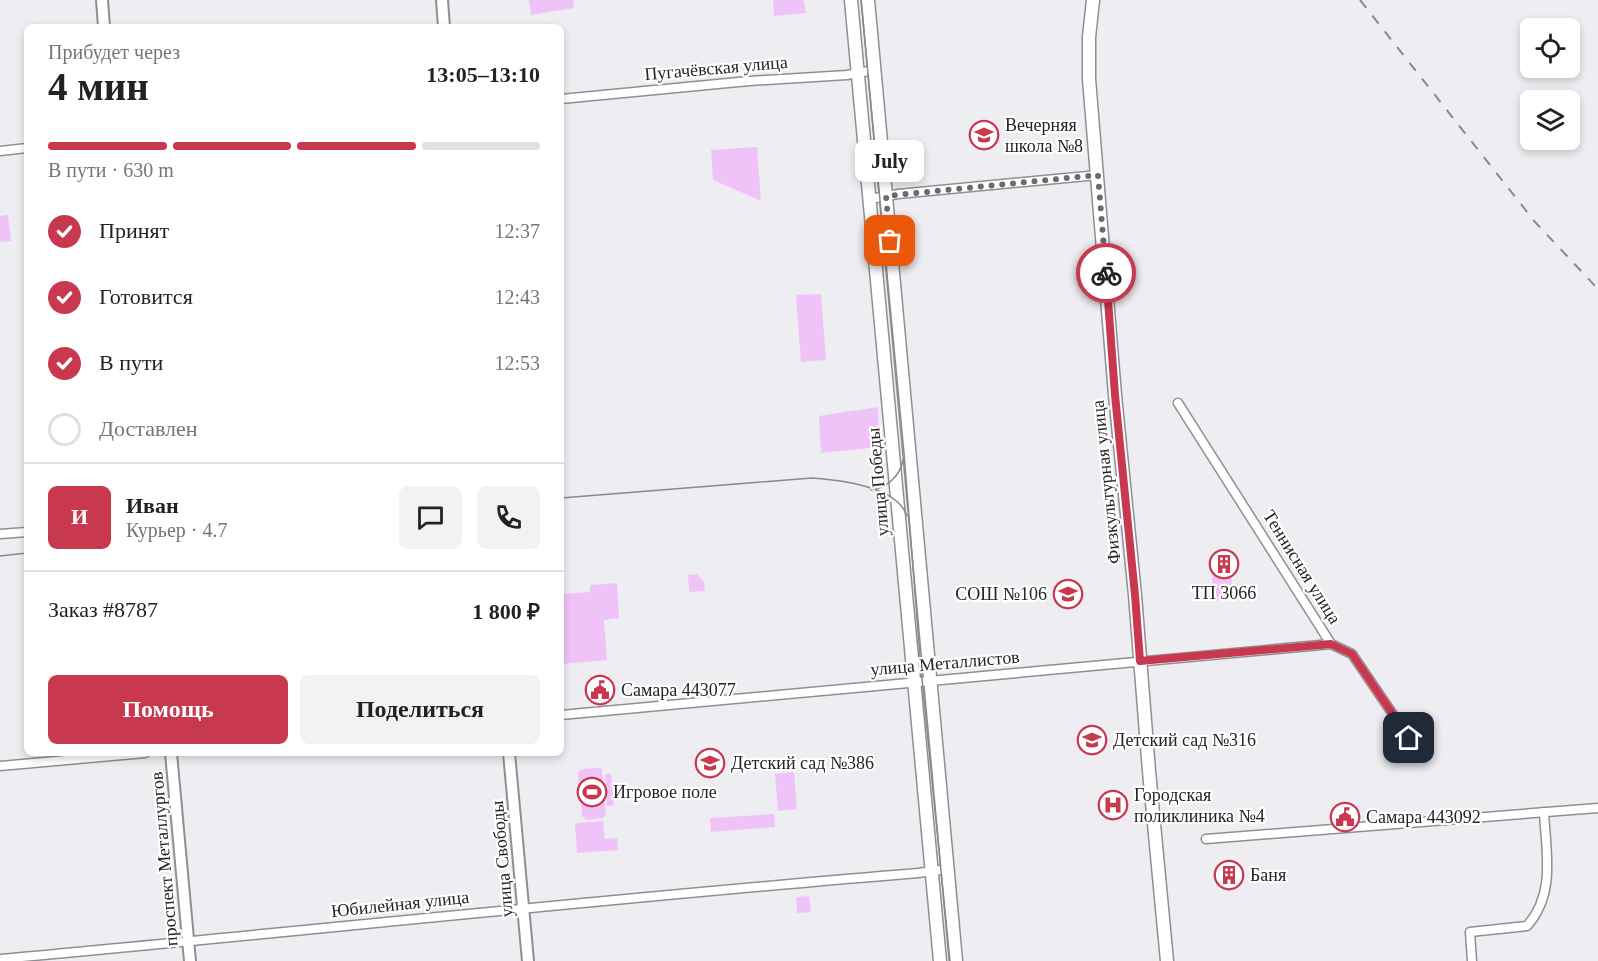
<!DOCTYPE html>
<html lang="ru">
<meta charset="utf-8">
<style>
body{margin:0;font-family:Georgia,serif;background:#f2f2f2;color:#222;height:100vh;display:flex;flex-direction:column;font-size:22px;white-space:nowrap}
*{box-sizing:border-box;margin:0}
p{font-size:20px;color:#767676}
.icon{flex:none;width:33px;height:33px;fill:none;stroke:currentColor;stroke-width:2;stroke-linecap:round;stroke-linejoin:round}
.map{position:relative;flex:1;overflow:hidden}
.drawer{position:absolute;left:24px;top:24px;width:540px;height:732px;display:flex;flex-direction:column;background:#fff;border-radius:9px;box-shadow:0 3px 9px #0003}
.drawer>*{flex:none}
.controls{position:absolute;left:1520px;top:18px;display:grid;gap:12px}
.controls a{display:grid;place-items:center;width:60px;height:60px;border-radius:9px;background:#fff;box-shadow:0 3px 9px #0003;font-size:30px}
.pin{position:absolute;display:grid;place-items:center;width:51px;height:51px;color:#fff;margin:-26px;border-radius:12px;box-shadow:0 3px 9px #0006}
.courier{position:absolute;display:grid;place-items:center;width:60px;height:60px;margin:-30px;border:4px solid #c8384f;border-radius:50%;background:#fff;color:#222;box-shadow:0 2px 8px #0007}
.bubble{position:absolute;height:42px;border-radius:9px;background:#fff;box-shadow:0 3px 9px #0003;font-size:20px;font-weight:600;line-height:42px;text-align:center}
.headline em{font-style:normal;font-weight:600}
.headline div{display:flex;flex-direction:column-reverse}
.headline{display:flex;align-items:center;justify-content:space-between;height:102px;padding:0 24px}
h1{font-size:39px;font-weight:600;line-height:45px}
.bar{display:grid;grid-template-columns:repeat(4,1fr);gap:9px 6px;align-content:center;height:72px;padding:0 24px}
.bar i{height:8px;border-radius:4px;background:#e0e0e0}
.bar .current{background:#c8384f}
.bar p{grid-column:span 4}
.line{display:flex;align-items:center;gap:15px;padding:0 24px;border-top:2px solid #e0e0e0}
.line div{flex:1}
.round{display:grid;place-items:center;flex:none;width:63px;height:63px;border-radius:9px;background:#f2f2f2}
ol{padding:0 24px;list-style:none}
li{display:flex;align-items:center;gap:18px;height:66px}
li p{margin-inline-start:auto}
li .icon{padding:6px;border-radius:50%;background:#c8384f;color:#fff;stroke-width:4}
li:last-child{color:#767676}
li i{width:33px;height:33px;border:3px solid #e0e0e0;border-radius:50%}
.action{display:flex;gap:12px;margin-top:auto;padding:12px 24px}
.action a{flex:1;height:69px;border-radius:9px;background:#c8384f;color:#fff;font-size:24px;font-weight:600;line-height:69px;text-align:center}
.action a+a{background:#f2f2f2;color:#222}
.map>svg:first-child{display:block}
</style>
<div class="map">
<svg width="1598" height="961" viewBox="0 0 1598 961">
<rect width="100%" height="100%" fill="#eeeef2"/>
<g fill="#f0c3f8">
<polygon points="529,0 573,0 574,8 531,15"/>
<polygon points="773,0 804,0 806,13 774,16"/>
<polygon points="757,147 761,201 713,180 711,150"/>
<polygon points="8,215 11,241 0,242 0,216"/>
<polygon points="821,294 826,360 801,362 796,295"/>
<polygon points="878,407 879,447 821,453 819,416"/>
<polygon points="1231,572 1233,599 1213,601 1212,573"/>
<polygon points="697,574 704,582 705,591 689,592 688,575"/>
<polygon points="617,583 619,618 604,620 607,660 561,664 561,594 590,592 590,585"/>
<polygon points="598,768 601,768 602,770 606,814 603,818 587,820 582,816 578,772 582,769"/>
<polygon points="794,772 797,809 778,811 775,774"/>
<polygon points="605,774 611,774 614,805 607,806"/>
<polygon points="774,814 775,827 711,832 710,818"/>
<polygon points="603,821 605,839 617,838 618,850 577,853 575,823"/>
<polygon points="809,896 811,912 797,913 796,897"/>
</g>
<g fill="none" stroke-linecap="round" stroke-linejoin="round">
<g stroke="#8f8f93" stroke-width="11">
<g id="minor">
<polyline points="561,99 749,81 847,75 874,70"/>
<polyline points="0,151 27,148"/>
<polyline points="870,199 898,194 1098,175"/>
<polyline points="1178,403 1331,644 1352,654 1409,738"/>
<polyline points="0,534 27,532"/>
<polyline points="561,715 1331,644"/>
<polyline points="0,766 145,753"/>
<polyline points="1206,839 1598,808"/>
<path d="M0,959C306,931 612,898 918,873L948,869"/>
<path d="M1472,961L1470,932L1527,926C1556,893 1546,853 1544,812"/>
</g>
</g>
<g stroke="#8f8f93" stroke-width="14">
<g id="tertiary">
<polyline points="102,0 104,27"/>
<polyline points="442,0 444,27"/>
<polyline points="171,753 190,961"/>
<polyline points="509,753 528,961"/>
</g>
</g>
<g stroke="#8f8f93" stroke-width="15">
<g id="primary">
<polyline points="851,0 940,961"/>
<polyline points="868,0 956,961"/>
<polyline points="1093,0 1089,37 1089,79 1115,395 1135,595 1149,771 1167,961"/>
</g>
</g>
<use href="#minor" stroke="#fff" stroke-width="8"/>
<use href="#tertiary" stroke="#fff" stroke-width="10"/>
<use href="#primary" stroke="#fff" stroke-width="12"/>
<g stroke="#89898c" stroke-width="1.5">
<polyline points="861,0 904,453 921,669 950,961"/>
<path d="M871,490C887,488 900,476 903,460"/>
<path d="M561,498L812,478C840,480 897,486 907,516"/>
<polyline points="0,556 27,553"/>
</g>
<polyline stroke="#89898c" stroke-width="2" stroke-dasharray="10 10" stroke-linecap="butt" points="1360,0 1535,222 1598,289"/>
</g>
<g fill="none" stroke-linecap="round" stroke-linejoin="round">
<polyline stroke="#6b6b6d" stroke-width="6" stroke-dasharray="0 10.8" points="890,241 886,196 1098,175 1106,273"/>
<polyline stroke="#c8384f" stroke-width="8" points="1106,273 1115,395 1135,595 1140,661 1331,644 1352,654 1409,738"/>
</g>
<defs>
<g id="school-ring" transform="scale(1.5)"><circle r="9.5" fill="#fff" stroke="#c8384f" stroke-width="1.5"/><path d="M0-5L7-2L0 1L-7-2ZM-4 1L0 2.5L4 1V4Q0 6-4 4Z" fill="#c8384f"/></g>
<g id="building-ring" transform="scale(1.5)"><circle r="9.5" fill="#fff" stroke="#c8384f" stroke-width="1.5"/><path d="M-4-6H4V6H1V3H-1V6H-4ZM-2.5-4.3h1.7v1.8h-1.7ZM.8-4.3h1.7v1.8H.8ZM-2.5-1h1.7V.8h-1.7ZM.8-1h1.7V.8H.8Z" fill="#c8384f"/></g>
<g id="civic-ring" transform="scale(1.5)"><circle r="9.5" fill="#fff" stroke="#c8384f" stroke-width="1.5"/><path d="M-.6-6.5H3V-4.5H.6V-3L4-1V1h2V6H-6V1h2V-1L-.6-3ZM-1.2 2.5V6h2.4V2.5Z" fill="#c8384f"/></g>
<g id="stadium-ring" transform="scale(1.5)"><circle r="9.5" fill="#fff" stroke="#c8384f" stroke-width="1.5"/><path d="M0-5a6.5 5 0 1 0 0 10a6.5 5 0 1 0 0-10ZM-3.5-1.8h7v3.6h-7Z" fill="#c8384f"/></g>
<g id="hospital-ring" transform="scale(1.5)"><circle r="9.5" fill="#fff" stroke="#c8384f" stroke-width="1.5"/><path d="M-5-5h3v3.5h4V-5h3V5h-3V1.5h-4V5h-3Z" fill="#c8384f"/></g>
</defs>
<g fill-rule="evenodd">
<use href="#school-ring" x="984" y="135"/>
<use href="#building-ring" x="1224" y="564"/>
<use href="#school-ring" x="1068" y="594"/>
<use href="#civic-ring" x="600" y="690"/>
<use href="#school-ring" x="1092" y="740"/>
<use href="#school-ring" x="710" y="763"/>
<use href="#stadium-ring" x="592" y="792"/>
<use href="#hospital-ring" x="1113" y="805"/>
<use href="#civic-ring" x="1345" y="817"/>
<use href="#building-ring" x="1229" y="875"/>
</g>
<g text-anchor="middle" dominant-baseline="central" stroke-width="4.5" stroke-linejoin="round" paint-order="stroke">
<g font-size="18" fill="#242425" stroke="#fff">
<text transform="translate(716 68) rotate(-5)">Пугачёвская улица</text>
<text transform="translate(878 482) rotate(-95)">улица Победы</text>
<text transform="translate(1106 482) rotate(-96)">Физкультурная улица</text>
<text transform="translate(1302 567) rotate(58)">Теннисная улица</text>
<text transform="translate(945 663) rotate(-5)">улица Металлистов</text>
<text transform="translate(164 859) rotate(-95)">проспект Металлургов</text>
<text transform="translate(502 859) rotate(-95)">улица Свободы</text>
<text transform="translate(400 904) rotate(-6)">Юбилейная улица</text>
</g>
<g font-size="18" fill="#242425" stroke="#fff" text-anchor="start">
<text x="1005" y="125">Вечерняя<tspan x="1005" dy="21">школа №8</tspan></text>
<text x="1224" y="593" text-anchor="middle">ТП 3066</text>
<text x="1047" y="594" text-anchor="end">СОШ №106</text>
<text x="621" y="690">Самара 443077</text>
<text x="1113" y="740">Детский сад №316</text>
<text x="731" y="763">Детский сад №386</text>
<text x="613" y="792">Игровое поле</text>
<text x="1134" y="795">Городская<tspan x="1134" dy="21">поликлиника №4</tspan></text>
<text x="1366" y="817">Самара 443092</text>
<text x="1250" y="875">Баня</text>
</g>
</g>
</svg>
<div class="controls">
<a><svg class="icon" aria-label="locate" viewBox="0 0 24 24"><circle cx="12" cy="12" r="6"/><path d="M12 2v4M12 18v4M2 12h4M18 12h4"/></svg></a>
<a><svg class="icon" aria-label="layers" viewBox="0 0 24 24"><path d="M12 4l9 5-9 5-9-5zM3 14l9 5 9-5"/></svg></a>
</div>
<div class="pin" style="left:890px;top:241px;background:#ea580c"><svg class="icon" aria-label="bag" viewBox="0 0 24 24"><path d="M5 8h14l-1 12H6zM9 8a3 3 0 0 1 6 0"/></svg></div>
<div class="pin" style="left:1409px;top:738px;background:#1f2937"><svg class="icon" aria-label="home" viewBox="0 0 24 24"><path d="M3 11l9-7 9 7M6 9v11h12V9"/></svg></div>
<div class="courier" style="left:1106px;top:273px"><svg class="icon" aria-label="bike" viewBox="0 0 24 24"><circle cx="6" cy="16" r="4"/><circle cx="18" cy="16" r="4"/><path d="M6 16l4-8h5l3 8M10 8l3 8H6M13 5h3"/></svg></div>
<div class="bubble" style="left:855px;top:140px;width:69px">July</div>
<section class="drawer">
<div class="headline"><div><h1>4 мин</h1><p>Прибудет через</p></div><em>13:05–13:10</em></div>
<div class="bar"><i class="current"></i><i class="current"></i><i class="current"></i><i></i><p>В пути · 630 m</p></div>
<ol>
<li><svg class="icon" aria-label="check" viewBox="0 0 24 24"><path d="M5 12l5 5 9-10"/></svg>Принят<p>12:37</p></li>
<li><svg class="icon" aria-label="check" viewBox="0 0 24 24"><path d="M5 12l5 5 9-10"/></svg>Готовится<p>12:43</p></li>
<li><svg class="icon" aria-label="check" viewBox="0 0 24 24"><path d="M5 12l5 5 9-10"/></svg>В пути<p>12:53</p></li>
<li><i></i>Доставлен</li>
</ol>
<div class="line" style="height:108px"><b class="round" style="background:#c8384f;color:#fff">И</b><div><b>Иван</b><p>Курьер · 4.7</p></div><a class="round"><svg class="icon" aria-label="chat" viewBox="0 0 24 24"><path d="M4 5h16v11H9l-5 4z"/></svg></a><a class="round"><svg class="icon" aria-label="phone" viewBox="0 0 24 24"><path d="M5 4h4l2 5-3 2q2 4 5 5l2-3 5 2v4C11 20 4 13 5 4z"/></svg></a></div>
<div class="line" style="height:78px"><div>Заказ #8787</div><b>1 800 ₽</b></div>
<div class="action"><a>Помощь</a><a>Поделиться</a></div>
</section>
</div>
